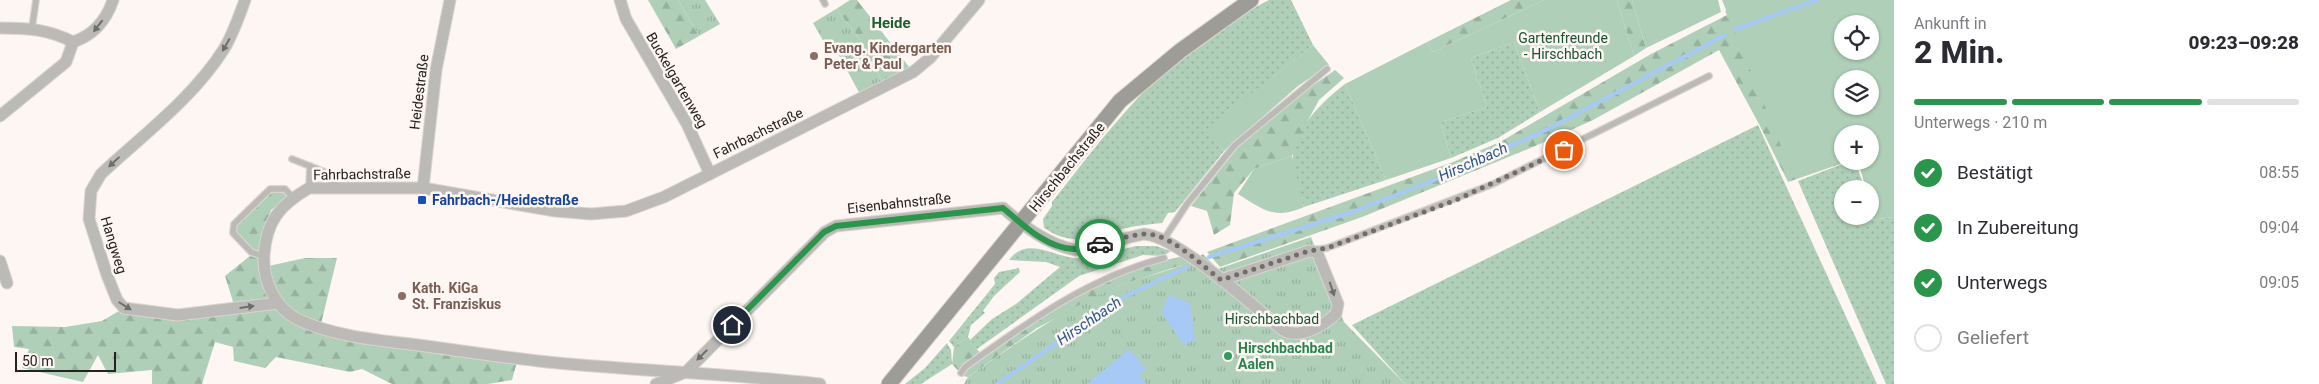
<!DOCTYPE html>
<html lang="de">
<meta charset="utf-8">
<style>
body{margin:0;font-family:Roboto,sans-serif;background:#f2f2f3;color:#2b2b33;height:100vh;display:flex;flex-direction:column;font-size:19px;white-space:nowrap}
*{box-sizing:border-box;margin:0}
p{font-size:16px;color:#7c7c81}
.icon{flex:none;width:28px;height:28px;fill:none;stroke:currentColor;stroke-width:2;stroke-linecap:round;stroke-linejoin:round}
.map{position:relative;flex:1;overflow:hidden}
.panel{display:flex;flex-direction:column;background:#fff;width:425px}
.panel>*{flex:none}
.tools{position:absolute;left:1834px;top:15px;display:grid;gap:10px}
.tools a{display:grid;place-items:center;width:45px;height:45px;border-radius:50%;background:#fff;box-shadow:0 1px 4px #0004;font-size:25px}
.scale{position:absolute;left:15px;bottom:12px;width:101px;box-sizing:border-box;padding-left:5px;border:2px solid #262220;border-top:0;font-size:14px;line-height:18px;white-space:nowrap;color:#262220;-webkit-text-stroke:4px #fef6f2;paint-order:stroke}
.pin{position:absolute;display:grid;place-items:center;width:42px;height:42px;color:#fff;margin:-21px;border:2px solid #fff;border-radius:50%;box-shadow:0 1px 5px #0007}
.courier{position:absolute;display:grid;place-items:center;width:50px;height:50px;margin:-25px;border:4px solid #2c954c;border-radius:50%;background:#fff;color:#222;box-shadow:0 1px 6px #0007}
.headline em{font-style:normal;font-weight:800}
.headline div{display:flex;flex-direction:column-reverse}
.headline{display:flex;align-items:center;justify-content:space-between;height:85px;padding:0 20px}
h1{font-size:32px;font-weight:800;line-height:38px}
.bar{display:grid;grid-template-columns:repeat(4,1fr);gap:8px 5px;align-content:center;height:60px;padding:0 20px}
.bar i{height:6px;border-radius:4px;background:#e1e1e2}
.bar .active{background:#2c954c}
.bar p{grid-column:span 4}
ol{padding:0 20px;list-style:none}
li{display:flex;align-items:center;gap:15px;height:55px}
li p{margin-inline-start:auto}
li .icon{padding:5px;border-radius:50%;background:#2c954c;color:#fff;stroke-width:4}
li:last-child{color:#7c7c81}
li i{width:28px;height:28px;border:2px solid #e1e1e2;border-radius:50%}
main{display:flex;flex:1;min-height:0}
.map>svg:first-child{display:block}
</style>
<main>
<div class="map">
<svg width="1894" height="384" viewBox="0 0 1894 384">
<defs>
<pattern id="grass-dots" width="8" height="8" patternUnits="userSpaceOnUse" patternTransform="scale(1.25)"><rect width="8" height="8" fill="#afcfb8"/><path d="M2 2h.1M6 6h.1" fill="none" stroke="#96b19e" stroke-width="1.8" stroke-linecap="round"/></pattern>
<pattern id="forest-firs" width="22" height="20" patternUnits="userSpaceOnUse" patternTransform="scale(1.25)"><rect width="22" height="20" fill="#afcfb8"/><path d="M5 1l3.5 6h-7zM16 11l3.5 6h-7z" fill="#96b19e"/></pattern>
<pattern id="park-tufts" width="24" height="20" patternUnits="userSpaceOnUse" patternTransform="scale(1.25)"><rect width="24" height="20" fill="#afcfb8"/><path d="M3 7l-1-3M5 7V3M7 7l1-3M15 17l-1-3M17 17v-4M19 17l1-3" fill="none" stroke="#96b19e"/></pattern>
</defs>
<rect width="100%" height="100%" fill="#fef6f2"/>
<g fill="url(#grass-dots)">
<path d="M1269,0H1291L1313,45L1205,131L1224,151L1175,212L1168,213L1162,223C1152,224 1141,225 1131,227C1097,234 1077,250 1044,228L1043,219L1052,206V202C1079,168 1106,132 1136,100C1174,60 1221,25 1269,0Z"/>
<polygon points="1514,42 1540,112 1498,138 1451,158 1441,122 1487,107 1471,58"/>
<path d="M1345,84L1386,180L1304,207C1301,194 1291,166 1293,154C1298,125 1323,101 1345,84Z"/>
<polygon points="1758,125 1877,384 1405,384 1352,325"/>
<polygon points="1850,161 1855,161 1865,189 1842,189 1842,216 1861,216 1863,221 1894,217 1894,384 1886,384 1798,181"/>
<path d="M1136,246H1156L1171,251L1163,256L1143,255L1079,276L977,349L970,340L992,319L1016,304L1060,267L1046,262L1009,260C1029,233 1057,261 1083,258C1101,256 1119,250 1136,246Z"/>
<polygon points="1019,268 1020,272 994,296 983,311 985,313 971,325 968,337 954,347 949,341 995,284 994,278 999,272"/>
<polygon points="947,343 951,350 952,364 921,384 905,384 925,368"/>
</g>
<g fill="url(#forest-firs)">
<polygon points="648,0 678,0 699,36 676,49"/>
<polygon points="850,0 857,0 913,72 885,86 858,37 836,9"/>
<polygon points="1511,0 1544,0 1433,52 1427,42"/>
<polygon points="1617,0 1632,0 1646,48 1634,56"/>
<polygon points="1752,0 1823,19 1842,106 1870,106 1891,103 1842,134 1842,161 1849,161 1788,182 1760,126 1719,50 1593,120 1533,147 1362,217 1220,267 1207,252 1453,162 1500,142 1651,54 1727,15 1725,11"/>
<polygon points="1335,70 1344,78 1319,100 1299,137 1292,156 1254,169 1234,193 1230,225 1214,235 1207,211 1191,206 1239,146 1305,91"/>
<polygon points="271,191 284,191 290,197 271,210 262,240 261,253 252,251 235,232 236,226"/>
<polygon points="251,255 261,258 264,267 305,258 337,258 320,328 518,358 512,380 488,384 392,384 362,369 350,372 276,357 265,368 234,361 233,347 215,342 202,384 152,384 152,370 108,374 98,355 83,382 22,368 29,349 14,347 12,326 65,327 102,321 124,308 132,311 235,308 225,276"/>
<path d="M1184,256L1188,263L1118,286L1037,328L968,377L963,376L952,364L954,347L968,337L983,357C1046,313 1107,270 1184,256Z"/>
</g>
<g fill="url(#park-tufts)">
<polygon points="678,0 705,0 720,24 699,36"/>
<polygon points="836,9 858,37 885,86 862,98 834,46 828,49 813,23"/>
<path d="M1311,237L1344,322L1405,384H964L968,377C1016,343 1064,309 1118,286C1146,275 1177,271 1203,254L1218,269Z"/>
</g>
<g fill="#afcfb8" fill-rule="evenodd">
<polygon points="1544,0 1617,0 1634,56 1540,112 1514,42 1471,58 1487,107 1441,122 1451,158 1386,180 1345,84 1427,42 1433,52"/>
<polygon points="1632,0 1718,0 1721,12 1646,48"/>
<path d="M1722,0H1894V217L1863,221L1861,216H1870V189H1866L1858,161H1870V134H1842V160L1794,178ZM1842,24H1870V51H1842ZM1842,79H1870V106H1842Z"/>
<polygon points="1313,45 1329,65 1298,86 1224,151 1204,131"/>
<path d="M1292,156L1304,207C1274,220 1264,210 1238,194L1254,169Z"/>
</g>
<g fill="#a6c9f6">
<polygon points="1169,295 1190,303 1195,340 1184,345 1161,312"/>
<polygon points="1129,349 1146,369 1139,375 1146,384 1087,384"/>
</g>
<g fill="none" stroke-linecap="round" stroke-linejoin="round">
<g stroke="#a6c9f6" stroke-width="4">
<polyline points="1736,29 1817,0"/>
<polyline points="1209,257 1352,212 1432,181 1548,129 1725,35"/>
<polyline points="997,384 1124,297 1187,267"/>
</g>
<g stroke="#dbd4d0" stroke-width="8">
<g id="lane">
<polyline points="823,0 825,4"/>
<polyline points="32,28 36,0"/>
<polyline points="292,159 325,172 338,187"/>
<polyline points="309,188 310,166"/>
<polyline points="1164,239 1187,204 1235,145 1327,69"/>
<polyline points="1314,250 1327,248 1493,184 1709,76"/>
<polyline points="264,257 251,252 233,233 234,224 270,189 285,189 293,198"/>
<path d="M961,373L965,367C1028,322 1088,278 1164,258"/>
</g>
</g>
<g stroke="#dbd4d0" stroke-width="13">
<g id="street">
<path d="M245,0C239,17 233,34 224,49C193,98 143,135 101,174L91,191L89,219L107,275L117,300L124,308L178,315L278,303"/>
<polyline points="620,0 626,19 687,124 710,174"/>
<path d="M0,28C27,28 48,29 73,42C94,35 106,21 113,0"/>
<polyline points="0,116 66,62 73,42"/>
<polyline points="423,188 436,70 450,0"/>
<polyline points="0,261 7,283"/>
<path d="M656,384L686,372L825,232L836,226L1003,208C1024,226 1046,244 1075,250L1144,234C1177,236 1254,307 1283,330C1299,340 1324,325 1336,314L1338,304L1317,252L1309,251L1221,280"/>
<path d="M820,384C726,373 632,371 538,361C503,357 468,352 433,347C391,341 336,338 297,319C274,307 263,280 264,256C266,221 280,205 309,188H423L555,211L591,214L626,211L664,197L913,72L930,58L979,0"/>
</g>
</g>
<g stroke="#dbd4d0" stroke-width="17">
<polyline id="secondary" points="889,384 1120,101 1180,51 1251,0"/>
</g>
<use href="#lane" stroke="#bbbab6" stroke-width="5.5"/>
<use href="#street" stroke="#bbbab6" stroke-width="11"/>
<use href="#secondary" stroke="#9e9c96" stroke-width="15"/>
</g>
<defs><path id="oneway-solid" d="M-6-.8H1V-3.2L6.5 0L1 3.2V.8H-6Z" transform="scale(1.25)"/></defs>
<g fill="#706e6b">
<use href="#oneway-solid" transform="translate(98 26) rotate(128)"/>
<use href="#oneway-solid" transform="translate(226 45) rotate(120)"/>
<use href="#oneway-solid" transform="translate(114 162) rotate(137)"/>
<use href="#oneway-solid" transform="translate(1332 289) rotate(71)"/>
<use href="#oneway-solid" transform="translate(125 306) rotate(32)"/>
<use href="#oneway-solid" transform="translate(247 307) rotate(-8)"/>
<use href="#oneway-solid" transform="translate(702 355) rotate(135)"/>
</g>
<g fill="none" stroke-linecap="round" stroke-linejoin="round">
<path stroke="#726c6a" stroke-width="5" stroke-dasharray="0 9" d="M1100,244C1116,241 1138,231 1154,235C1176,240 1203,266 1221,280L1309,251L1327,248L1456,200L1564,150"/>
<path stroke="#2c954c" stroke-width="6" d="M732,325L824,232L836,226L1003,208C1022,224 1046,248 1073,249C1082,250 1092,246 1100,244"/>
</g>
<g fill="#8d6e63" stroke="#fef6f2" stroke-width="2">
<circle cx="814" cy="56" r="5"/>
<circle cx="402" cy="296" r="5"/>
</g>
<rect fill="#1a4fb4" stroke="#fef6f2" stroke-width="2" x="417" y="195" width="10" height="10" rx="2.5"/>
<circle fill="#2e9e5b" stroke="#fef6f2" stroke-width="2" cx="1228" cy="356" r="5"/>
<g text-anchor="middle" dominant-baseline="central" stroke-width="5" stroke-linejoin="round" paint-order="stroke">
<g font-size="14" fill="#17512f" stroke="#fef6f2">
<text x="1563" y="38">Gartenfreunde<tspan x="1563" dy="16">- Hirschbach</tspan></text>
<text x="1272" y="319">Hirschbachbad</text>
</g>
<g font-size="14" font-weight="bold" fill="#785e54" stroke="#fef6f2" text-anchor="start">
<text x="824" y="48">Evang. Kindergarten<tspan x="824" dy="16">Peter &amp; Paul</tspan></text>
<text x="412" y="288">Kath. KiGa<tspan x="412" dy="16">St. Franziskus</tspan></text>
</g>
<g font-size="14" fill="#262220" stroke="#fef6f2">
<text transform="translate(677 80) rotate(60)">Buckelgartenweg</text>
<text transform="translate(419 92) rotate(-83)">Heidestraße</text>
<text transform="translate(758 133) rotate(-26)">Fahrbachstraße</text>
<text transform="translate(1067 167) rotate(-51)">Hirschbachstraße</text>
<text transform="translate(362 174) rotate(-1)">Fahrbachstraße</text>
<text transform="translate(899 203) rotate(-6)">Eisenbahnstraße</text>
<text transform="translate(114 245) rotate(73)">Hangweg</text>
</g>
<g font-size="14" font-weight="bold" fill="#164399" stroke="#fef6f2" text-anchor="start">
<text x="432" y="200">Fahrbach-/Heidestraße</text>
</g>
<g font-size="14" font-weight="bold" fill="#27864d" stroke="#fef6f2" text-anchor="start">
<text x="1238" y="348">Hirschbachbad<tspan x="1238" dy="16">Aalen</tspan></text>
</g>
<g font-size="15" font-weight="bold" fill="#1e5f30" stroke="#fef6f2">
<text x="891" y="23">Heide</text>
</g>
<g font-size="15" font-style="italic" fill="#28568d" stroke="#fef6f2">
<text transform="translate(1473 162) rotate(-24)">Hirschbach</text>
<text transform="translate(1089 321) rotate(-34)">Hirschbach</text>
</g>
</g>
</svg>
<div class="tools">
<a><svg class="icon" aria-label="locate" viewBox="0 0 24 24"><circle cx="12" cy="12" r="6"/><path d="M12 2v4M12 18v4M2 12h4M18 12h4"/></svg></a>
<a><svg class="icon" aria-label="layers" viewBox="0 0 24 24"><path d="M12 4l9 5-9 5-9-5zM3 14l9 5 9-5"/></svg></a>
<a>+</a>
<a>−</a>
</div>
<div class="scale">50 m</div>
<div class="pin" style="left:1564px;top:150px;background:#ea580c"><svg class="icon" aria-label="bag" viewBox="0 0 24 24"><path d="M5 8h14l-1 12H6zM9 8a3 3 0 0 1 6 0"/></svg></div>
<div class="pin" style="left:732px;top:325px;background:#1f2937"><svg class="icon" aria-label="home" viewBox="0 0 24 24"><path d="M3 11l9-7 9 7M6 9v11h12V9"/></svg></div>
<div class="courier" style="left:1100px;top:244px"><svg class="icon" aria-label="car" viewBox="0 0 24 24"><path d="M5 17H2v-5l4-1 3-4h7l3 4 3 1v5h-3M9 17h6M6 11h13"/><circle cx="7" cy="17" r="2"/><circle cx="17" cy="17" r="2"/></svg></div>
</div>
<section class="panel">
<div class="headline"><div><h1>2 Min.</h1><p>Ankunft in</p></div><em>09:23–09:28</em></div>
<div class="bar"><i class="active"></i><i class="active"></i><i class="active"></i><i></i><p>Unterwegs · 210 m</p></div>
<ol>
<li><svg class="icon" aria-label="check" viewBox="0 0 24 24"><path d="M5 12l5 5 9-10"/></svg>Bestätigt<p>08:55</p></li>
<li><svg class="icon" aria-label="check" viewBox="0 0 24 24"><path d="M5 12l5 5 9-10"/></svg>In Zubereitung<p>09:04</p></li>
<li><svg class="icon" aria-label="check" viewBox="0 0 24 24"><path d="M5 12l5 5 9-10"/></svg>Unterwegs<p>09:05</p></li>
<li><i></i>Geliefert</li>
</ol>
</section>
</main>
